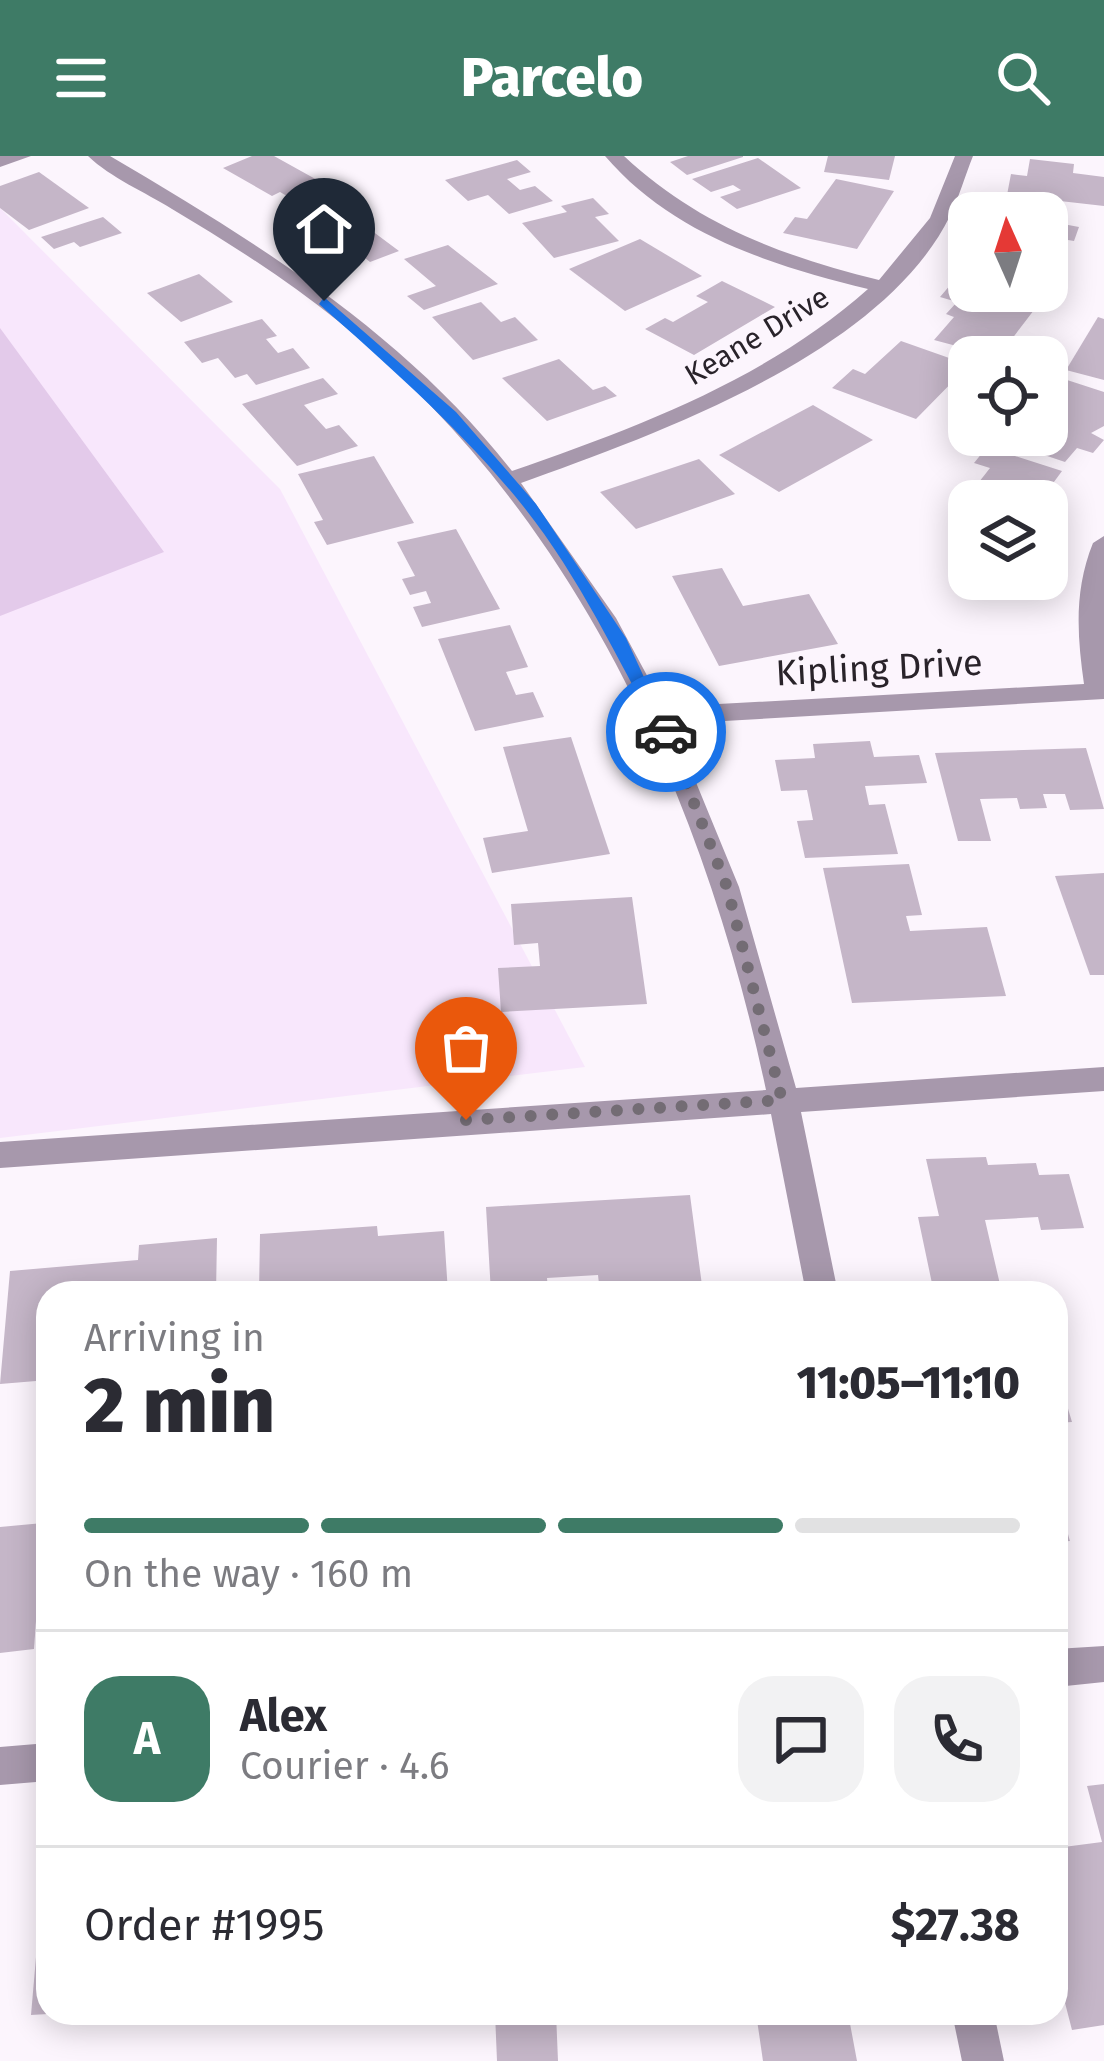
<!DOCTYPE html>
<meta charset="utf-8">
<style>
body{margin:0;font-family:"Fira Sans",sans-serif;background:#f2f2f3;color:#2b2b33;height:100vh;display:flex;flex-direction:column;font-size:45px;white-space:nowrap}
*{box-sizing:border-box;margin:0}
p{font-size:39px;color:#7c7c81}
.icon{flex:none;width:66px;height:66px;fill:none;stroke:currentColor;stroke-width:2;stroke-linecap:round;stroke-linejoin:round}
.map{position:relative;flex:1;overflow:hidden}
.side{position:absolute;left:36px;top:1125px;width:1032px;height:744px;display:flex;flex-direction:column;background:#fff;border-radius:36px;box-shadow:0 6px 30px #0003}
.side>*{flex:none}
.needle{width:78px;rotate:357deg}
.controls{position:absolute;left:948px;top:36px;display:grid;gap:24px}
.controls a{display:grid;place-items:center;width:120px;height:120px;border-radius:24px;background:#fff;box-shadow:0 6px 30px #0003;font-size:60px}
.pin{position:absolute;display:grid;place-items:center;width:102px;height:102px;color:#fff;margin:-123px -51px;border-radius:50% 50% 50% 0;rotate:-45deg;box-shadow:0 0 12px #0007}
.pin .icon{rotate:45deg}
.courier{position:absolute;display:grid;place-items:center;width:120px;height:120px;margin:-60px;border:9px solid #1a73e8;border-radius:50%;background:#fff;color:#222;box-shadow:0 3px 15px #0007}
.overview em{font-style:normal;font-weight:800}
.overview div{display:flex;flex-direction:column-reverse}
.overview{display:flex;align-items:center;justify-content:space-between;height:204px;padding:0 48px}
h1{font-size:78px;font-weight:800;line-height:90px}
.bar{display:grid;grid-template-columns:repeat(4,1fr);gap:18px 12px;align-content:center;height:144px;padding:0 48px}
.bar i{height:15px;border-radius:9px;background:#e1e1e2}
.bar .current{background:#3e7b66}
.bar p{grid-column:span 4}
.line{display:flex;align-items:center;gap:30px;padding:0 48px;border-top:3px solid #e1e1e2}
.line div{flex:1}
.round{display:grid;place-items:center;flex:none;width:126px;height:126px;border-radius:36px;background:#f2f2f3}
header{display:flex;justify-content:space-between;align-items:center;height:156px;padding:0 48px;background:#3e7b66;color:#fff;font-size:54px;font-weight:800}
.map>svg:first-child{display:block}
</style>
<header><svg class="icon" aria-label="menu" viewBox="0 0 24 24"><path d="M4 6h16M4 12h16M4 18h16"/></svg>Parcelo<svg class="icon" aria-label="search" viewBox="0 0 24 24"><circle cx="10" cy="10" r="6"/><path d="M15 15l6 6"/></svg></header>
<div class="map">
<svg width="1104" height="1905" viewBox="0 0 1104 1905">
<rect width="100%" height="100%" fill="#fcf5fd"/>
<polygon fill="#f8e7fc" points="0,52 280,333 585,911 0,982"/>
<polygon fill="#e3caea" points="0,172 164,396 0,460"/>
<g fill="#c5b6c8">
<polygon points="252,0 274,0 337,35 304,50 280,36 272,40 223,12"/>
<polygon points="688,0 743,0 743,1 687,19 670,6"/>
<polygon points="828,0 895,0 889,24 824,16"/>
<polygon points="758,2 801,32 737,53 720,41 741,34 733,29 711,36 692,23"/>
<polygon points="1030,3 1074,8 1073,17 1104,21 1104,50 1007,39 1011,18 1027,20"/>
<polygon points="517,4 531,16 507,23 520,34 535,30 553,45 509,58 488,39 468,45 445,24"/>
<polygon points="39,16 89,52 29,74 0,52 0,30"/>
<polygon points="836,23 894,35 857,93 783,77 795,61 807,63"/>
<polygon points="593,42 609,58 595,61 619,85 554,102 522,67 567,56 561,50"/>
<polygon points="348,57 399,95 370,106 359,97 350,100 312,69"/>
<polygon points="103,61 122,77 80,91 74,86 54,93 41,81"/>
<polygon points="1047,65 1079,71 1074,85 1056,82 1048,107"/>
<polygon points="640,83 702,120 625,155 569,113"/>
<polygon points="448,89 498,128 424,154 407,140 436,130 404,103"/>
<polygon points="199,118 233,146 181,166 147,137"/>
<polygon points="957,121 969,124 969,135 1013,137 1006,146 1034,154 998,201 934,184 954,161 946,158 957,146 940,141"/>
<polygon points="722,125 775,151 694,199 645,173 665,162 673,166 708,146 696,140"/>
<polygon points="481,146 501,166 515,161 538,184 473,204 432,161"/>
<polygon points="1098,161 1104,163 1104,224 1066,214"/>
<polygon points="262,163 277,180 266,183 278,197 293,192 310,212 256,229 247,218 235,222 218,202 202,207 184,186"/>
<polygon points="901,185 969,209 916,263 832,232 853,213 865,218"/>
<polygon points="559,203 593,234 605,230 617,240 547,265 502,222"/>
<polygon points="323,222 338,238 304,249 326,273 339,269 358,290 297,310 242,248"/>
<polygon points="1064,223 1104,236 1104,270 1091,277 1104,284 1093,297 1077,292 1065,306 1009,287 1016,279 1047,279 1047,243"/>
<polygon points="813,249 873,284 779,336 719,299"/>
<polygon points="987,291 1062,315 1040,345 969,345 969,369 950,363 990,312 974,307"/>
<polygon points="374,300 414,367 327,389 314,366 323,364 298,318"/>
<polygon points="699,303 735,338 636,373 600,336"/>
<polygon points="456,373 500,453 422,471 413,451 431,447 426,435 410,439 402,423 415,420 397,386"/>
<polygon points="722,412 743,450 809,438 838,488 719,510 672,420"/>
<polygon points="510,469 528,511 506,516 516,539 533,536 544,561 475,575 438,483"/>
<polygon points="571,581 610,698 492,717 483,682 528,675 503,591"/>
<polygon points="870,585 874,601 919,599 927,627 865,630 869,649 885,648 898,698 805,702 797,665 813,664 807,634 781,635 775,604 815,602 813,588"/>
<polygon points="1086,592 1104,653 1070,654 1065,638 1043,638 1047,652 1020,653 1017,642 980,643 991,685 958,685 935,597"/>
<polygon points="909,708 922,759 906,760 910,775 987,771 1006,840 852,847 823,712"/>
<polygon points="1104,717 1104,819 1090,819 1055,720"/>
<polygon points="632,741 647,848 501,856 498,812 540,810 538,787 514,789 511,748"/>
<polygon points="986,1001 988,1009 1036,1007 1039,1019 1069,1018 1084,1072 1041,1074 1038,1061 985,1064 1002,1137 934,1137 918,1061 939,1060 926,1003"/>
<polygon points="690,1039 703,1137 600,1137 598,1119 547,1122 548,1134 491,1137 486,1051"/>
<polygon points="377,1070 378,1080 444,1075 448,1137 259,1137 260,1078"/>
<polygon points="217,1082 216,1137 48,1137 48,1224 0,1228 10,1115 138,1104 139,1089"/>
<polygon points="1056,1216 1057,1216 1072,1266 1056,1267"/>
<polygon points="1057,1341 1070,1385 1056,1386"/>
<polygon points="43,1367 34,1493 0,1497 0,1371"/>
<polygon points="1104,1628 1104,1869 1072,1874 1056,1812 1056,1692 1102,1686 1087,1630"/>
<polygon points="43,1720 48,1720 48,1858 31,1859"/>
<polygon points="495,1857 556,1857 558,1905 497,1905"/>
<polygon points="756,1857 848,1857 857,1905 763,1905"/>
</g>
<g fill="none" stroke-linecap="round" stroke-linejoin="round">
<g fill="#a798ac" fill-rule="evenodd">
<polygon points="0,0 31,0 0,11"/>
<path d="M88,0H110C258,87 405,178 512,315C638,271 767,223 868,133C771,109 673,79 605,0H624C698,69 782,100 879,124L930,62L955,0H973C965,20 959,41 950,60C882,198 657,278 521,327L616,462L664,551L1084,528C1077,479 1074,434 1093,387L1104,380V543L672,568L739,731L796,932L1104,911V935L801,956L838,1137H806L771,958L0,1012V986L766,934C704,642 575,355 338,165C286,123 229,87 172,53C145,36 111,22 88,0Z"/>
<polygon points="1104,1490 1104,1526 1056,1531 1056,1493"/>
<polygon points="48,1587 48,1625 0,1629 0,1591"/>
<polygon points="952,1857 994,1857 1004,1905 962,1905"/>
</g>
</g>
<path fill="#1a73e8" d="M324,141L456,256L536,348L626,482L671,580H660C617,502 579,420 523,350C462,274 391,212 319,148Z"/>
<g fill="none" stroke-linecap="round" stroke-linejoin="round">
<polyline stroke="#736c74" stroke-width="12" stroke-dasharray="0 21.6" points="466,964 782,944 727,731 666,576"/>
</g>
<g text-anchor="middle" dominant-baseline="central" stroke-width="9" stroke-linejoin="round" paint-order="stroke">
<g font-size="30" fill="#29232a" stroke="#fcf5fd">
<text transform="translate(757 180) rotate(-31)">Keane Drive</text>
</g>
<g font-size="36" fill="#29232a" stroke="#fcf5fd">
<text transform="translate(879 512) rotate(-3)">Kipling Drive</text>
</g>
</g>
</svg>
<div class="controls">
<a><svg class="needle" viewBox="-14 -14 28 28"><path d="M0-13l5 13h-10z" fill="#e53935"/><path d="M0 13l5-13h-10z" fill="#7c7c81"/></svg></a>
<a><svg class="icon" aria-label="locate" viewBox="0 0 24 24"><circle cx="12" cy="12" r="6"/><path d="M12 2v4M12 18v4M2 12h4M18 12h4"/></svg></a>
<a><svg class="icon" aria-label="layers" viewBox="0 0 24 24"><path d="M12 4l9 5-9 5-9-5zM3 14l9 5 9-5"/></svg></a>
</div>
<div class="pin" style="left:466px;top:964px;background:#ea580c"><svg class="icon" aria-label="bag" viewBox="0 0 24 24"><path d="M5 8h14l-1 12H6zM9 8a3 3 0 0 1 6 0"/></svg></div>
<div class="pin" style="left:324px;top:145px;background:#1f2937"><svg class="icon" aria-label="home" viewBox="0 0 24 24"><path d="M3 11l9-7 9 7M6 9v11h12V9"/></svg></div>
<div class="courier" style="left:666px;top:576px"><svg class="icon" aria-label="car" viewBox="0 0 24 24"><path d="M5 17H2v-5l4-1 3-4h7l3 4 3 1v5h-3M9 17h6M6 11h13"/><circle cx="7" cy="17" r="2"/><circle cx="17" cy="17" r="2"/></svg></div>
<section class="side">
<div class="overview"><div><h1>2 min</h1><p>Arriving in</p></div><em>11:05–11:10</em></div>
<div class="bar"><i class="current"></i><i class="current"></i><i class="current"></i><i></i><p>On the way · 160 m</p></div>
<div class="line" style="height:216px"><b class="round" style="background:#3e7b66;color:#fff">A</b><div><b>Alex</b><p>Courier · 4.6</p></div><a class="round"><svg class="icon" aria-label="chat" viewBox="0 0 24 24"><path d="M4 5h16v11H9l-5 4z"/></svg></a><a class="round"><svg class="icon" aria-label="phone" viewBox="0 0 24 24"><path d="M5 4h4l2 5-3 2q2 4 5 5l2-3 5 2v4C11 20 4 13 5 4z"/></svg></a></div>
<div class="line" style="height:156px"><div>Order #1995</div><b>$27.38</b></div>
</section>
</div>
